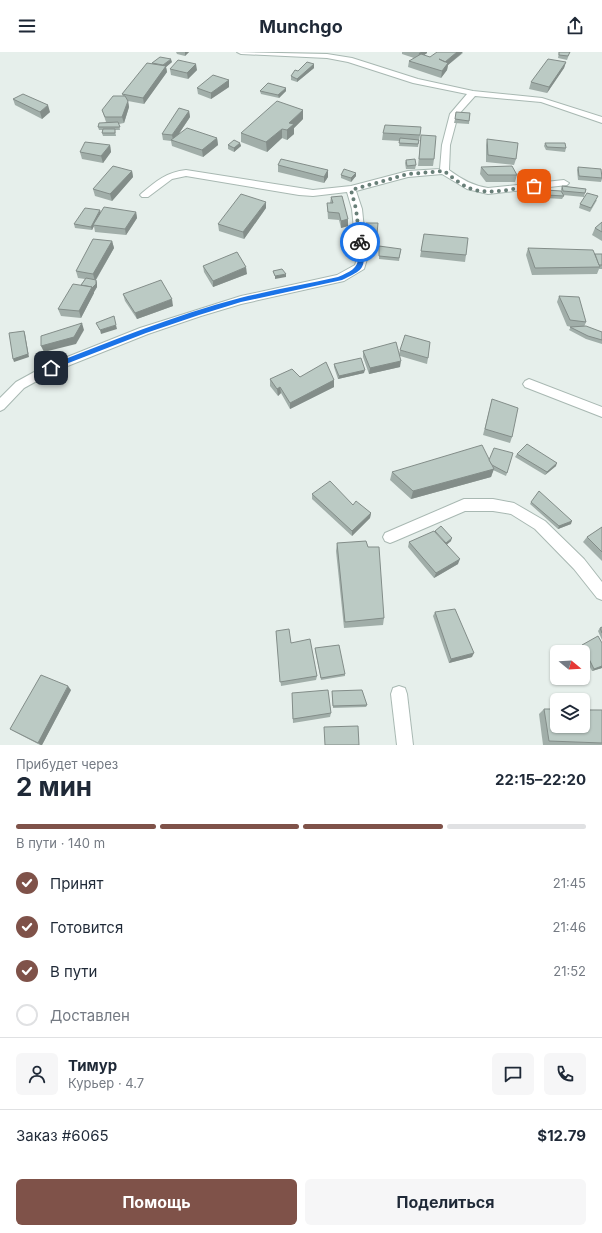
<!DOCTYPE html>
<html lang="ru">
<meta charset="utf-8">
<style>
body{margin:0;font-family:Inter,sans-serif;background:#f6f6f7;color:#1f2937;height:100vh;display:flex;flex-direction:column;font-size:15px;white-space:nowrap}
*{box-sizing:border-box;margin:0}
p{font-size:13px;color:#747a83}
.icon{flex:none;width:22px;height:22px;fill:none;stroke:currentColor;stroke-width:2;stroke-linecap:round;stroke-linejoin:round}
.map{position:relative;height:693px;overflow:hidden}
.sheet{display:flex;flex-direction:column;background:#fff;flex:1}
.sheet>*{flex:none}
.needle{width:26px;rotate:108deg}
.fabs{position:absolute;left:550px;top:593px;display:grid;gap:8px}
.fabs a{display:grid;place-items:center;width:40px;height:40px;border-radius:6px;background:#fff;box-shadow:0 1px 3px #0004;font-size:20px}
.pin{position:absolute;display:grid;place-items:center;width:34px;height:34px;color:#fff;margin:-17px;border-radius:8px;box-shadow:0 2px 6px #0006}
.courier{position:absolute;display:grid;place-items:center;width:40px;height:40px;margin:-20px;border:3px solid #1a73e8;border-radius:50%;background:#fff;color:#222;box-shadow:0 1px 5px #0007}
.summary em{font-style:normal;font-weight:700}
.summary div{display:flex;flex-direction:column-reverse}
.summary{display:flex;align-items:center;justify-content:space-between;height:68px;padding:0 16px}
h1{font-size:26px;font-weight:700;line-height:30px}
.bar{display:grid;grid-template-columns:repeat(4,1fr);gap:6px 4px;align-content:center;height:48px;padding:0 16px}
.bar i{height:5px;border-radius:3px;background:#e0e1e3}
.bar .selected{background:#7f5249}
.bar p{grid-column:span 4}
.line{display:flex;align-items:center;gap:10px;padding:0 16px;border-top:1px solid #e0e1e3}
.line div{flex:1}
.round{display:grid;place-items:center;flex:none;width:42px;height:42px;border-radius:6px;background:#f6f6f7}
ol{padding:0 16px;list-style:none}
li{display:flex;align-items:center;gap:12px;height:44px}
li p{margin-inline-start:auto}
li .icon{padding:4px;border-radius:50%;background:#7f5249;color:#fff;stroke-width:4}
li:last-child{color:#747a83}
li i{width:22px;height:22px;border:2px solid #e0e1e3;border-radius:50%}
.primary-button{display:flex;gap:8px;margin-top:auto;padding:8px 16px}
.primary-button a{flex:1;height:46px;border-radius:6px;background:#7f5249;color:#fff;font-size:16px;font-weight:700;line-height:46px;text-align:center}
.primary-button a+a{background:#f6f6f7;color:#1f2937}
header{display:flex;justify-content:space-between;align-items:center;height:52px;padding:0 16px;background:#fff;font-size:18px;font-weight:700}
.map>svg:first-child{display:block}
</style>
<header><svg class="icon" aria-label="menu" viewBox="0 0 24 24"><path d="M4 6h16M4 12h16M4 18h16"/></svg>Munchgo<svg class="icon" aria-label="share" viewBox="0 0 24 24"><path d="M12 15V3M7 8l5-5 5 5M5 13v7h14v-7"/></svg></header>
<div class="map">
<svg width="602" height="693" viewBox="0 0 602 693">
<rect width="100%" height="100%" fill="#e6efeb"/>
<g fill="none" stroke-linecap="round" stroke-linejoin="round">
<g stroke="#a8b8b2" stroke-width="2">
<g id="minor">
<path d="M237,0L327,2L352,6L418,27L473,39L542,46L602,65V71L541,50L475,44L458,63L450,93L449,118C461,127 473,134 488,136L564,128L569,131L567,133L488,142L467,137L442,122L408,125L356,139L362,157L367,207L364,217L344,229L241,252L201,264L148,282L55,319L24,336L4,357L0,359V346L16,330L47,313L140,276L241,244L337,223L355,213L357,207L352,157L347,140L313,144L299,143L186,124L172,127L148,145H142L140,143L142,141C156,129 167,120 186,118L313,138L351,134L408,119L440,117L442,93L450,62L467,42L413,31L348,10L327,6L241,2Z"/>
<polygon points="529,327 602,355 602,365 525,335 523,332 525,329"/>
<polygon points="464,447 493,447 514,451 545,469 584,507 602,530 602,548 597,546 574,517 535,477 511,462 493,459 465,459 395,489 390,491 385,489 383,485 385,481"/>
<polygon points="399,634 405,636 407,642 413,693 397,693 391,642 393,636"/>
</g>
</g>
<use href="#minor" fill="#fff" fill-rule="evenodd"/>
</g>
<g fill="#a1aea9">
<polygon points="176,0 189,0 185,4 177,2"/>
<polygon points="402,0 427,0 427,1 424,3 430,5 463,1 448,13 447,18 441,26 408,15 409,9 414,6 402,2"/>
<polygon points="559,0 570,0 567,8 558,6"/>
<polygon points="172,10 166,15 167,20 144,52 128,49 129,55 124,71 119,72 120,78 115,78 116,84 103,84 102,81 103,78 99,78 98,75 106,70 102,58 123,44 122,42 152,11"/>
<polygon points="566,10 564,16 547,41 529,37 531,30"/>
<polygon points="314,12 314,16 297,30 291,28 291,24 298,19"/>
<polygon points="170,17 197,18 188,27 171,23"/>
<polygon points="229,28 229,35 211,47 198,42 197,36"/>
<polygon points="260,39 286,39 279,46 261,42"/>
<polygon points="13,47 50,60 42,67 15,53"/>
<polygon points="189,59 190,65 178,83 217,86 218,93 203,105 172,94 171,89 163,88 162,82"/>
<polygon points="470,61 469,72 454,71 455,67"/>
<polygon points="303,67 294,76 294,82 287,88 282,86 267,100 241,90 241,81"/>
<polygon points="383,81 420,83 418,95 399,94 400,89 382,88"/>
<polygon points="421,83 434,107 433,114 418,114"/>
<polygon points="487,87 516,107 514,113 486,110 486,93"/>
<polygon points="240,91 241,94 234,100 228,97 228,93"/>
<polygon points="545,91 566,96 565,100 546,98 544,94"/>
<polygon points="110,93 111,100 103,111 82,107 80,100"/>
<polygon points="406,108 416,113 415,117 406,117 405,111"/>
<polygon points="278,113 328,118 328,125 324,131 278,120"/>
<polygon points="481,115 517,123 515,130 486,130 480,122"/>
<polygon points="578,115 602,124 602,127 601,130 578,128 577,118"/>
<polygon points="132,119 133,125 112,149 95,144 93,137"/>
<polygon points="356,121 356,124 351,130 341,126 341,123"/>
<polygon points="562,134 586,137 584,145 563,143 564,144 562,147 529,145 528,140 529,137 561,139 561,137"/>
<polygon points="331,145 348,167 348,174 341,176 339,168 328,167 327,151 330,151"/>
<polygon points="597,148 590,160 579,156 580,152"/>
<polygon points="266,156 244,187 219,179 218,172"/>
<polygon points="136,160 137,166 126,183 95,180 94,174 92,178 75,176 74,172 101,161"/>
<polygon points="602,170 602,189 592,183 595,176"/>
<polygon points="366,171 378,171 376,185 367,184"/>
<polygon points="424,182 466,203 465,210 420,205"/>
<polygon points="112,189 114,196 96,228 97,231 97,235 94,240 94,241 81,266 61,264 58,257 81,233 85,227 78,226 76,219"/>
<polygon points="528,196 595,202 602,202 602,217 599,217 597,222 532,223 526,203"/>
<polygon points="379,197 401,197 399,209 379,207"/>
<polygon points="203,214 247,222 213,235 204,220"/>
<polygon points="123,242 173,254 137,267 125,249"/>
<polygon points="559,244 586,270 584,275 602,280 602,292 586,287 569,278 571,275 567,274 557,250"/>
<polygon points="400,298 428,306 427,312 400,304 400,315 369,322 363,305 363,299 399,302"/>
<polygon points="334,312 364,321 338,327 334,315"/>
<polygon points="300,325 334,328 334,335 290,357 281,341 278,344 270,334 270,327"/>
<polygon points="492,347 512,385 510,391 483,383"/>
<polygon points="517,402 556,414 545,423 515,405"/>
<polygon points="489,408 507,421 506,424 493,418 491,425 411,447 390,428 392,420"/>
<polygon points="312,442 353,453 371,461 370,466 352,484 312,447"/>
<polygon points="531,450 571,472 558,477 530,452"/>
<polygon points="602,475 602,509 583,490 587,485"/>
<polygon points="451,489 447,492 458,512 434,526 408,495 409,490"/>
<polygon points="337,491 384,566 383,573 344,576 336,499"/>
<polygon points="435,560 472,605 449,611 433,564"/>
<polygon points="602,575 602,588 598,579 600,576"/>
<polygon points="276,579 291,591 317,624 316,628 281,634"/>
<polygon points="602,591 602,616 592,619 580,596 582,593"/>
<polygon points="315,596 345,622 345,624 321,628 315,598"/>
<polygon points="71,638 42,693 40,693 15,680 10,677"/>
<polygon points="332,639 367,653 366,655 333,656"/>
<polygon points="292,641 331,661 330,665 293,671"/>
<polygon points="544,657 602,658 602,693 543,693 539,662"/>
</g>
<g fill="#838d89">
<polygon points="185,0 189,0 185,4"/>
<polygon points="421,0 427,0 427,1 418,8 419,1"/>
<polygon points="457,0 463,0 448,13 447,18 441,26 442,19 444,16 445,10"/>
<polygon points="171,7 172,10 166,15 167,20 144,52 143,46 161,15"/>
<polygon points="566,10 564,16 547,41 549,35"/>
<polygon points="196,12 197,18 188,27 187,21"/>
<polygon points="314,12 314,16 297,30 297,27"/>
<polygon points="229,28 229,35 211,47 211,41"/>
<polygon points="286,36 286,39 279,46 278,43"/>
<polygon points="128,49 129,55 124,71 122,65"/>
<polygon points="48,53 50,60 42,67 40,60"/>
<polygon points="303,58 303,67 294,76 294,82 287,88 287,78 289,71"/>
<polygon points="189,59 190,65 174,89 173,88 172,83"/>
<polygon points="282,77 282,86 267,100 266,90"/>
<polygon points="217,86 218,93 203,105 202,98"/>
<polygon points="240,91 241,94 234,100 234,96"/>
<polygon points="110,93 111,100 103,111 101,104"/>
<polygon points="328,118 328,125 324,131 324,125"/>
<polygon points="132,119 133,125 112,149 110,142"/>
<polygon points="356,121 356,124 351,130 351,126"/>
<polygon points="266,150 266,156 244,187 243,180"/>
<polygon points="100,158 101,161 93,173 94,174 92,178 91,175"/>
<polygon points="136,160 137,166 126,183 125,177"/>
<polygon points="348,167 348,174 341,176 341,169"/>
<polygon points="112,189 114,196 95,229 93,222"/>
<polygon points="246,215 247,222 213,235 213,229"/>
<polygon points="286,222 286,225 275,227 275,224"/>
<polygon points="96,228 97,231 97,235 94,240 94,241 81,266 79,259"/>
<polygon points="172,247 173,254 137,267 135,261"/>
<polygon points="82,271 84,278 76,292 44,300 41,294"/>
<polygon points="116,273 117,277 101,282 100,278"/>
<polygon points="24,279 25,282 29,305 14,310 13,307"/>
<polygon points="401,309 400,315 369,322 370,316"/>
<polygon points="365,318 364,321 338,327 339,324"/>
<polygon points="334,328 334,335 290,357 290,351"/>
<polygon points="280,335 281,341 278,344 277,337"/>
<polygon points="557,411 556,414 545,423 547,420"/>
<polygon points="494,417 491,425 411,447 413,439"/>
<polygon points="371,461 370,466 352,484 352,479"/>
<polygon points="572,469 571,472 558,477 559,474"/>
<polygon points="452,486 451,489 444,495 445,492"/>
<polygon points="460,507 458,512 434,526 436,521"/>
<polygon points="474,601 472,605 449,611 451,607"/>
<polygon points="602,614 602,616 592,619 594,617"/>
<polygon points="68,634 71,638 42,693 41,693 38,691"/>
</g>
<g fill="#bbcac4" stroke="#838d89">
<polygon points="437,0 457,0 445,10 439,7 448,11 442,19 409,9 421,2 430,5"/>
<polygon points="559,0 570,0 568,4 559,3"/>
<polygon points="160,5 171,7 163,13 152,11"/>
<polygon points="548,7 566,10 549,35 531,30"/>
<polygon points="178,8 196,12 187,21 170,17"/>
<polygon points="307,10 314,12 297,27 291,24 295,18 298,19"/>
<polygon points="147,11 166,14 143,46 122,42"/>
<polygon points="213,23 229,28 211,41 197,36"/>
<polygon points="268,31 286,36 278,43 260,39"/>
<polygon points="23,42 48,53 40,60 13,47"/>
<polygon points="113,44 125,44 128,49 122,65 105,65 102,58"/>
<polygon points="277,49 303,58 289,71 294,72 287,78 282,77 266,90 241,81"/>
<polygon points="179,56 189,59 172,83 162,82"/>
<polygon points="456,60 470,61 469,69 455,67"/>
<polygon points="118,70 120,75 98,75 99,71"/>
<polygon points="385,73 421,75 420,83 383,81"/>
<polygon points="187,76 217,86 202,98 171,88"/>
<polygon points="103,77 115,77 115,81 102,81"/>
<polygon points="421,83 436,84 434,107 419,107"/>
<polygon points="400,86 419,88 418,92 399,91"/>
<polygon points="487,87 518,91 516,107 488,103"/>
<polygon points="234,88 240,91 234,96 228,93"/>
<polygon points="85,90 110,93 101,104 80,100"/>
<polygon points="545,91 565,91 566,96 547,95"/>
<polygon points="281,107 328,118 324,125 278,113"/>
<polygon points="415,107 416,113 407,114 406,108"/>
<polygon points="113,114 132,119 110,142 93,137"/>
<polygon points="512,114 517,123 488,123 481,115"/>
<polygon points="578,115 601,117 602,126 579,124"/>
<polygon points="344,117 356,121 351,126 341,123"/>
<polygon points="562,134 586,137 585,141 563,139"/>
<polygon points="529,137 561,139 564,144 530,142"/>
<polygon points="587,141 598,144 591,156 580,152"/>
<polygon points="241,142 266,150 243,180 218,172"/>
<polygon points="342,144 348,167 341,169 339,161 328,160 327,151 333,151 331,145"/>
<polygon points="104,155 136,160 125,177 93,173"/>
<polygon points="85,156 100,158 91,175 74,172"/>
<polygon points="602,170 602,180 595,176"/>
<polygon points="366,171 378,171 377,182 367,180"/>
<polygon points="424,182 468,186 466,203 421,199"/>
<polygon points="93,187 112,189 93,222 76,219"/>
<polygon points="379,194 401,197 399,206 379,204"/>
<polygon points="528,196 593,198 600,215 535,216"/>
<polygon points="237,200 246,215 213,229 203,214"/>
<polygon points="595,202 602,202 602,213 599,213"/>
<polygon points="282,217 286,222 275,224 273,219"/>
<polygon points="86,226 96,228 96,232 92,236 92,235 81,233"/>
<polygon points="161,228 172,247 135,261 123,242"/>
<polygon points="73,232 92,235 79,259 58,257"/>
<polygon points="559,244 579,245 586,270 570,268"/>
<polygon points="114,264 116,273 100,278 96,271"/>
<polygon points="82,271 74,285 41,294 41,284"/>
<polygon points="586,274 602,280 602,288 588,284 570,275"/>
<polygon points="24,279 28,302 13,307 9,281"/>
<polygon points="405,283 430,290 428,306 400,298"/>
<polygon points="396,290 401,309 370,316 363,299"/>
<polygon points="361,306 365,318 339,324 334,312"/>
<polygon points="326,310 334,328 290,351 280,335 277,337 270,327 292,317 300,325"/>
<polygon points="492,347 518,356 512,385 485,377"/>
<polygon points="527,392 557,411 547,420 517,402"/>
<polygon points="482,393 494,417 413,439 392,420"/>
<polygon points="494,396 513,401 507,421 492,413 489,408"/>
<polygon points="330,429 353,453 356,449 371,461 352,479 312,442"/>
<polygon points="539,439 572,469 559,474 531,450"/>
<polygon points="441,474 452,486 446,491 435,479"/>
<polygon points="602,475 602,500 587,485"/>
<polygon points="434,479 460,507 436,521 409,490"/>
<polygon points="366,489 368,495 379,495 384,566 345,570 337,491"/>
<polygon points="455,557 474,601 451,607 435,560"/>
<polygon points="602,575 602,581 600,576"/>
<polygon points="289,577 291,591 310,587 317,624 280,630 276,579"/>
<polygon points="598,584 602,591 602,614 594,617 582,593"/>
<polygon points="339,593 345,622 321,626 315,596"/>
<polygon points="41,623 68,634 38,691 10,677"/>
<polygon points="328,638 331,661 293,667 292,641"/>
<polygon points="362,638 367,653 333,654 332,639"/>
<polygon points="544,657 557,657 557,674 583,674 583,658 602,658 602,691 549,689"/>
<polygon points="358,674 359,693 325,693 324,675"/>
</g>
<path fill="#1a73e8" d="M358,188L363,190C365,216 366,217 342,228L241,250L199,263L146,281L53,317L51,318L47,316L48,314C111,289 175,263 240,246C272,238 306,232 338,225C351,219 360,216 358,201C358,197 357,192 358,188Z"/>
<g fill="none" stroke-linecap="round" stroke-linejoin="round">
<path stroke="#687f78" stroke-width="4" stroke-dasharray="0 7.2" d="M360,190L356,157L351,138L408,122L444,119C452,125 460,132 469,136C489,144 514,136 534,134"/>
</g>
</svg>
<div class="fabs">
<a><svg class="needle" viewBox="-14 -14 28 28"><path d="M0-13l5 13h-10z" fill="#e53935"/><path d="M0 13l5-13h-10z" fill="#747a83"/></svg></a>
<a><svg class="icon" aria-label="layers" viewBox="0 0 24 24"><path d="M12 4l9 5-9 5-9-5zM3 14l9 5 9-5"/></svg></a>
</div>
<div class="pin" style="left:534px;top:134px;background:#ea580c"><svg class="icon" aria-label="bag" viewBox="0 0 24 24"><path d="M5 8h14l-1 12H6zM9 8a3 3 0 0 1 6 0"/></svg></div>
<div class="pin" style="left:51px;top:316px;background:#1f2937"><svg class="icon" aria-label="home" viewBox="0 0 24 24"><path d="M3 11l9-7 9 7M6 9v11h12V9"/></svg></div>
<div class="courier" style="left:360px;top:190px"><svg class="icon" aria-label="bike" viewBox="0 0 24 24"><circle cx="6" cy="16" r="4"/><circle cx="18" cy="16" r="4"/><path d="M6 16l4-8h5l3 8M10 8l3 8H6M13 5h3"/></svg></div>
</div>
<section class="sheet">
<div class="summary"><div><h1>2 мин</h1><p>Прибудет через</p></div><em>22:15–22:20</em></div>
<div class="bar"><i class="selected"></i><i class="selected"></i><i class="selected"></i><i></i><p>В пути · 140 m</p></div>
<ol>
<li><svg class="icon" aria-label="check" viewBox="0 0 24 24"><path d="M5 12l5 5 9-10"/></svg>Принят<p>21:45</p></li>
<li><svg class="icon" aria-label="check" viewBox="0 0 24 24"><path d="M5 12l5 5 9-10"/></svg>Готовится<p>21:46</p></li>
<li><svg class="icon" aria-label="check" viewBox="0 0 24 24"><path d="M5 12l5 5 9-10"/></svg>В пути<p>21:52</p></li>
<li><i></i>Доставлен</li>
</ol>
<div class="line" style="height:72px"><a class="round"><svg class="icon" aria-label="person" viewBox="0 0 24 24"><circle cx="12" cy="8" r="4"/><path d="M4 21q1-7 8-7t8 7"/></svg></a><div><b>Тимур</b><p>Курьер · 4.7</p></div><a class="round"><svg class="icon" aria-label="chat" viewBox="0 0 24 24"><path d="M4 5h16v11H9l-5 4z"/></svg></a><a class="round"><svg class="icon" aria-label="phone" viewBox="0 0 24 24"><path d="M5 4h4l2 5-3 2q2 4 5 5l2-3 5 2v4C11 20 4 13 5 4z"/></svg></a></div>
<div class="line" style="height:52px"><div>Заказ #6065</div><b>$12.79</b></div>
<div class="primary-button"><a>Помощь</a><a>Поделиться</a></div>
</section>
